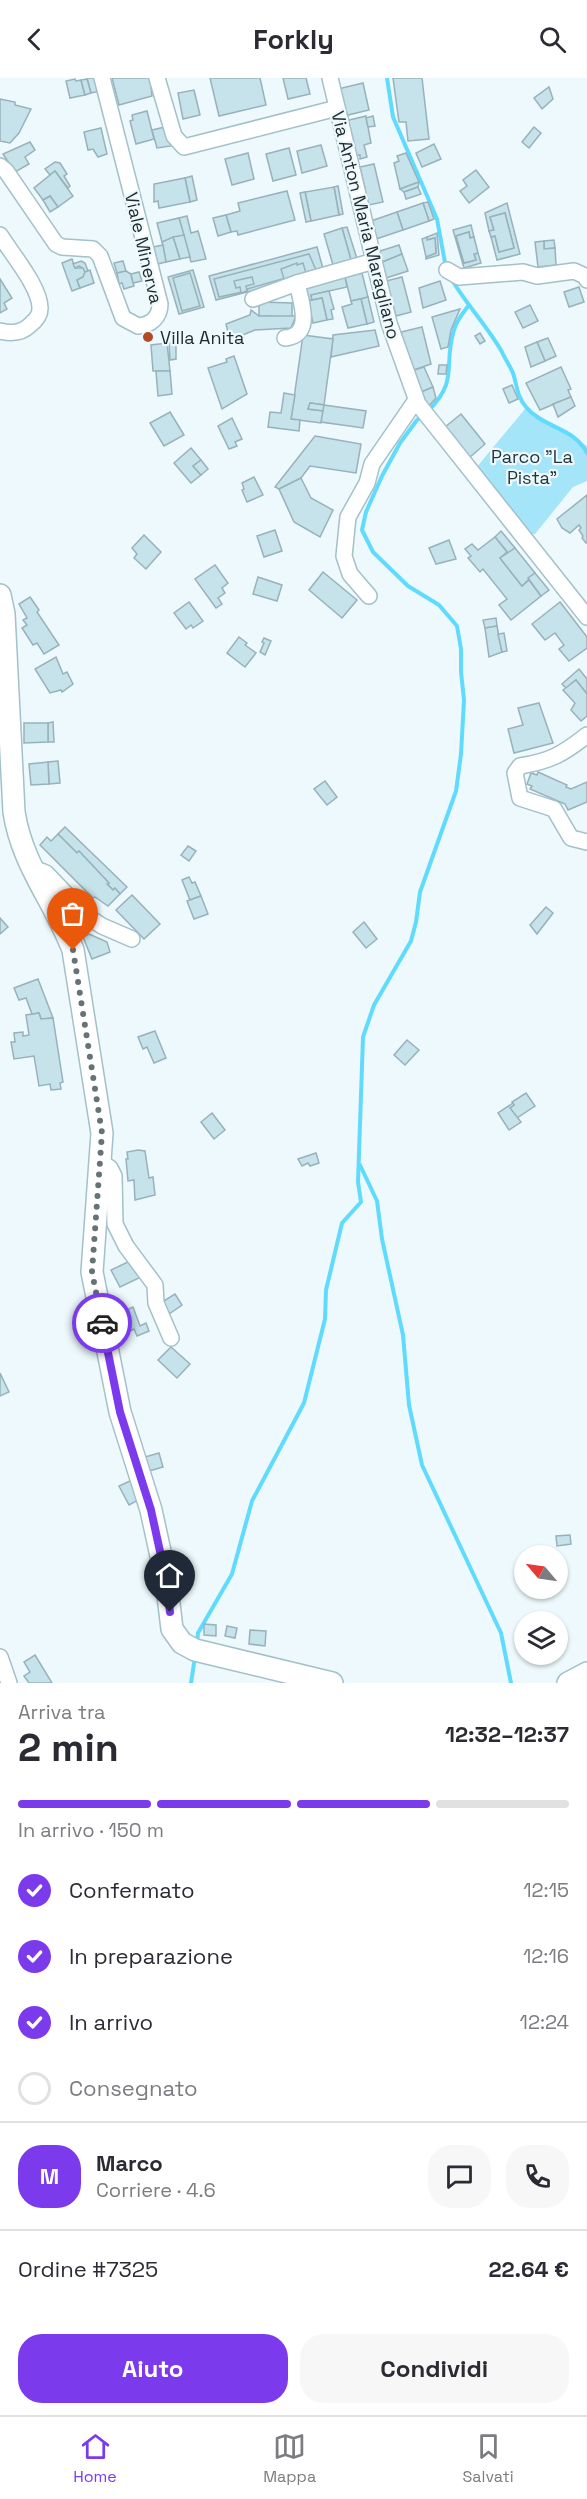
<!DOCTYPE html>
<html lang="it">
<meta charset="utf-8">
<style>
body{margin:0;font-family:"Space Grotesk",sans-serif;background:#f7f7f7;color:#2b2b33;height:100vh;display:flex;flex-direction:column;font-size:22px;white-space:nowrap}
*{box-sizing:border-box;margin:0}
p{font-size:20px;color:#7c7c81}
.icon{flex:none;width:33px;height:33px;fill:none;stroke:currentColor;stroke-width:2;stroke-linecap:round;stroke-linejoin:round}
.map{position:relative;height:1605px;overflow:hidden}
.sheet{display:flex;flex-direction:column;background:#fff;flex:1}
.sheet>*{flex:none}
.needle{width:39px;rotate:299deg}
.buttons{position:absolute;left:514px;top:1467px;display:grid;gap:12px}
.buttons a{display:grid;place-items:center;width:54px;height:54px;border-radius:50%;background:#fff;box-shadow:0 2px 4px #0004;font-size:30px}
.pin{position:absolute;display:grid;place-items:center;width:51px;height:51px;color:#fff;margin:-62px -26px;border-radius:50% 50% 50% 0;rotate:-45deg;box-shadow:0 0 6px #0007}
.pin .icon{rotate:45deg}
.courier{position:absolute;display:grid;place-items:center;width:60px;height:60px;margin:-30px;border:4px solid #7c3aed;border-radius:50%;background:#fff;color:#222;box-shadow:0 2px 8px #0007}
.summary em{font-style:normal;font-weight:700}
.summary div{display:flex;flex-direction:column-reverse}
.summary{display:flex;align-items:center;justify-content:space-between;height:102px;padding:0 18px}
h1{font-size:39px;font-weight:700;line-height:45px}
.bar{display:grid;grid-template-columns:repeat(4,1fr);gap:9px 6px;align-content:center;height:72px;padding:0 18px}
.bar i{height:8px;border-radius:4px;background:#e1e1e2}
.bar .selected{background:#7c3aed}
.bar p{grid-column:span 4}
.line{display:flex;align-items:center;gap:15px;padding:0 18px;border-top:2px solid #e1e1e2}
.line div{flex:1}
.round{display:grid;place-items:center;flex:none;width:63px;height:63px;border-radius:24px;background:#f7f7f7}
ol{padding:0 18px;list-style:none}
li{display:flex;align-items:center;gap:18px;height:66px}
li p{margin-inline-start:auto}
li .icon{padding:6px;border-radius:50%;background:#7c3aed;color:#fff;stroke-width:4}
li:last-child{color:#7c7c81}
li i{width:33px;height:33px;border:3px solid #e1e1e2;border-radius:50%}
.cta{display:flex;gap:12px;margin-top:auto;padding:12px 18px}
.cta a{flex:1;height:69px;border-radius:24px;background:#7c3aed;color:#fff;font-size:24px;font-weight:700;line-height:69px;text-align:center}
.cta a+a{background:#f7f7f7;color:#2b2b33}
header{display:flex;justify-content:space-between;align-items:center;height:78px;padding:0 18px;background:#fff;font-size:27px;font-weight:700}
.menu{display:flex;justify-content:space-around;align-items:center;height:84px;border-top:2px solid #e1e1e2;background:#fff;font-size:16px;color:#7c7c81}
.menu a{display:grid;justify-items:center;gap:3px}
.menu .selected{color:#7c3aed}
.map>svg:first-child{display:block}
</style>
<header><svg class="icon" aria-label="back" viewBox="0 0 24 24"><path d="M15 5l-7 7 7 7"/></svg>Forkly<svg class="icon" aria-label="search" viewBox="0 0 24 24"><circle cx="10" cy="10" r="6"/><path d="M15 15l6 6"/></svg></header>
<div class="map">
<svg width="587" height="1605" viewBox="0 0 587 1605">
<rect width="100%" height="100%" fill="#edf9fc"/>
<polygon fill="#a4e5f9" points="525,331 587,368 587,403 573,409 535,456 530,456 476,390"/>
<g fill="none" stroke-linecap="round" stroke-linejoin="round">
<g stroke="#60dbfd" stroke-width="4">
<polyline points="387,0 393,39 437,141 446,190"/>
<path d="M452,202C467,227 487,248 502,274C505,281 510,288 513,295C517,307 517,319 526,329C543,350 574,349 587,375"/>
<path d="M429,332C459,302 443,287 454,252C456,243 463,235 469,227"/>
<polyline points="360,1087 377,1123 382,1161 403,1257 409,1327 422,1387 501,1555 511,1605"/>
<polyline points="197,1565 198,1555 232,1496 252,1423 304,1325 325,1241 326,1212 342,1145 361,1124 358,1104 363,959 374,927 411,863 416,844 420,814 456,713 461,676 464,622 461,594 461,571 457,548 439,527 408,508 373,474 362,452 366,434 382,398 400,365 417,342 423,337"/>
<polyline points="191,1605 195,1579"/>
</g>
</g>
<g fill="#c6e2eb" stroke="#97b2bb" stroke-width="1.5">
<polygon points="87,0 98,0 101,13 91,15"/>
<polygon points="112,0 150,0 152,18 119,27"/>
<polygon points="210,0 260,0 266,27 219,38"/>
<polygon points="283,0 306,0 310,16 288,21"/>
<polygon points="393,0 422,0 429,61 408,63 406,44 399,44"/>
<polygon points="75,1 76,3 81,2 85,17 70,20 66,3"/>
<polygon points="87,1 91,15 85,17 81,2"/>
<polygon points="363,5 369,32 344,38 338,11"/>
<polygon points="549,9 553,21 542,31 534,20"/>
<polygon points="194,12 200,37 183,41 178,15"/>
<polygon points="0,21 15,24 15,27 31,31 19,55 10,65 0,63"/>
<polygon points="147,33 154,61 136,66 130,43 133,42 132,37"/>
<polygon points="366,38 371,65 364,67 367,79 360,81 360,77 354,78 345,43"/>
<polygon points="373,38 375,48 368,49 366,40"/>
<polygon points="165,49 171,68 157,70 152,52"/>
<polygon points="534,49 541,55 529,70 522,64"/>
<polygon points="101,50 107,76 98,79 93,71 88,72 84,54"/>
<polygon points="30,64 35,72 25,79 29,86 15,94 3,76"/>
<polygon points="434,66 441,81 422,89 416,75"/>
<polygon points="321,67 327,88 302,95 297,73"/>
<polygon points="289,70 296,97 273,103 266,76"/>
<polygon points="248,75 254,101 232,107 225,81"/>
<polygon points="406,75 419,104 400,111 394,85 399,83 397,78"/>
<polygon points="55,84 60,85 67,96 64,98 70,108 68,110 55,93 50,97 45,91"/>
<polygon points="374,86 383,124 369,127 363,112 365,110 360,89"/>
<polygon points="476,92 489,109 469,125 460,113 467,108 463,102"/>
<polygon points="55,93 73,118 58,129 50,118 43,122 34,110"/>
<polygon points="192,98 197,122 190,124 185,100"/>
<polygon points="185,100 190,124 159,130 158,123 154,124 154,106"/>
<polygon points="419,104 418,109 404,114 400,111"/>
<polygon points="338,108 343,136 339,137 334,109"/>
<polygon points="334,109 339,137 311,143 305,114"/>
<polygon points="418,109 421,116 406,121 404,114"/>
<polygon points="287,113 295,142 238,157 237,153 231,154 226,137 240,133 238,125"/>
<polygon points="305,114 311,143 306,144 300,115"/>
<polygon points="50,118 58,129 50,134 43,122"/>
<polygon points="428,124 434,141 429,143 423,125"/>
<polygon points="423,125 429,143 403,152 397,134"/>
<polygon points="507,125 520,176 497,182 491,159 495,158 499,174 514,170 505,135 490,139 494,152 489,153 485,135"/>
<polygon points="397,134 403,152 373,162 368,144"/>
<polygon points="505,135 514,170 499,174 495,158 491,159 489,153 494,152 490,139"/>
<polygon points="226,137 231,154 218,158 213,140"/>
<polygon points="187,138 191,155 198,153 206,181 191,184 179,140"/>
<polygon points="179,140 184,157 162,164 157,145"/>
<polygon points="471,147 474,159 470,160 469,154 456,158 464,185 476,182 474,176 478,175 481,185 464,190 453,152"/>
<polygon points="347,149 358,184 334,191 333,187 351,182 342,150"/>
<polygon points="342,150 351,182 333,187 324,156"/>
<polygon points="469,154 470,160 474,159 478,175 474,176 476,182 464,185 456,158"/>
<polygon points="437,155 439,177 426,181 426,179 436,175 435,160 427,162 427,159"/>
<polygon points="184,157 190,179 180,181 173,159"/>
<polygon points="173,159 180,181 166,184 162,164"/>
<polygon points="427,159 427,162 435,160 436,175 426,179 422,161"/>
<polygon points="554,162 555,170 544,171 544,163"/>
<polygon points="544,163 544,171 555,170 556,187 538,189 535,164"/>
<polygon points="163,167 166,184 158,186 153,169"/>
<polygon points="399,167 402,176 380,185 377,174"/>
<polygon points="317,169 324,194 216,222 209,198"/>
<polygon points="309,176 316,192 299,196 300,199 294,200 293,198 247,211 247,213 219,219 214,201"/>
<polygon points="402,176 408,193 386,200 380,185"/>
<polygon points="72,181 75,190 83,190 85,194 83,199 77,202 80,210 72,213 62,185"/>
<polygon points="81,183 85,185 88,193 85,194 83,190 79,188 75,190 73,186"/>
<polygon points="123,183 126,193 117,195 114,185"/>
<polygon points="297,185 297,187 303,185 306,195 299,196 300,199 284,201 281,191"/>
<polygon points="90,192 94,205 80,210 77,202 83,199 85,194"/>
<polygon points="193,192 204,229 179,236 168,199"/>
<polygon points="126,193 131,196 134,208 124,211 122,205 119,206 117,195"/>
<polygon points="139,194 142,203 133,205 131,196"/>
<polygon points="190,195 200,228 182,233 173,200"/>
<polygon points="362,195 368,219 351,223 345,199"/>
<polygon points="252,199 254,206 246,208 247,213 241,215 240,209 236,210 234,203"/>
<polygon points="345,199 347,209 311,217 312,222 308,223 305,209"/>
<polygon points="402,199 411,234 396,238 386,203"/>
<polygon points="0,201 12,220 4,225 7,231 0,235"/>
<polygon points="440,203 446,222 423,230 419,210"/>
<polygon points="579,209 584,224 569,229 564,214"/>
<polygon points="329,213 334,231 331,232 333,241 327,242 322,220 312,222 311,217"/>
<polygon points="368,219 374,244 367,246 361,221"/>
<polygon points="322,220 327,242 313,245 308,223"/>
<polygon points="361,221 367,246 348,250 342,229 352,226 351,223"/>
<polygon points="259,224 292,225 292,239 259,238"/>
<polygon points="530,227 538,243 523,250 515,234"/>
<polygon points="460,231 451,252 448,269 441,271 432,239"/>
<polygon points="251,232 259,238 296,238 291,250 255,252 230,262 226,246 250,237"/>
<polygon points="422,249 431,286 411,293 401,254"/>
<polygon points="375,252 379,268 331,279 333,257"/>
<polygon points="480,255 485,263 480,266 475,258"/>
<polygon points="303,257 333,261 324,327 310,325 308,331 324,333 321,345 291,341"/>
<polygon points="548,260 556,278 545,283 537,264"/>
<polygon points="537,264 545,283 531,289 525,269"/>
<polygon points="167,265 170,293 153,293 151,267"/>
<polygon points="169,265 176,265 176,281 170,282"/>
<polygon points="234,278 247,316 222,331 208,290 227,284 226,281"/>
<polygon points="439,287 447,287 446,296 438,296"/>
<polygon points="424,289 433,309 419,315 411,293"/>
<polygon points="561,289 571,311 568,312 571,319 540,332 526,305"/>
<polygon points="156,293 170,293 172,316 158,318"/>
<polygon points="512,307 518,321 509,325 503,311"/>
<polygon points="433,309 436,320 428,329 419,315"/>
<polygon points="284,315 295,317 291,341 300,342 299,353 268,349 270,334 281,335"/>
<polygon points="571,319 575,328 558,339 553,326"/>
<polygon points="310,325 324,327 324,333 308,331"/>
<polygon points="324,327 366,333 363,350 321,344"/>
<polygon points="170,334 184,357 164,368 150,345"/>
<polygon points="461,336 485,366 469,380 445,349"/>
<polygon points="232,340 242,361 235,364 237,368 229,371 218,348"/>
<polygon points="315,358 361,366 356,395 310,388 301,400 279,411 275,409"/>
<polygon points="191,370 201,382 193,388 201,397 191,405 174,385"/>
<polygon points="201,382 208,391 201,397 193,388"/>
<polygon points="254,399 263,417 247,424 242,412 244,411 242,405"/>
<polygon points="301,400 311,420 333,432 320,459 294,444 279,411"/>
<polygon points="587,417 587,465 586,465 582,460 583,458 579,452 581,450 579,447 570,455 562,450 557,441"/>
<polygon points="275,452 282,473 264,479 257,458"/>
<polygon points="501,453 515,470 509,476 495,459"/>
<polygon points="144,457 161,474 146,491 134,480 137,476 132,470"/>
<polygon points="495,459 507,474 500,480 522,508 529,502 541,518 511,542 499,527 507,521 483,491 480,494 468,480 471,478 465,471 472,466 478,472"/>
<polygon points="449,462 456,481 436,486 429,470"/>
<polygon points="515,470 535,495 522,508 500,480"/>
<polygon points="215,487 228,505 222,510 225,515 218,520 222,526 216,530 195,501"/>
<polygon points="323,494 357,522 342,540 309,512"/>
<polygon points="535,495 549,512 541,518 528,500"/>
<polygon points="258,499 282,507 277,523 253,516"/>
<polygon points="30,519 39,532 37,534 59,567 44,576 37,565 33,567 22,550 27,547 23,542 27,540 19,526"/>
<polygon points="189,524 203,543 193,550 191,547 186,551 174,535"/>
<polygon points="560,524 587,559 587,570 569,583 559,571 564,567 555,555 545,562 532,546"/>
<polygon points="496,540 497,548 485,550 483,542"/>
<polygon points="497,548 502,574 489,579 485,550"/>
<polygon points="504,555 507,573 502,574 498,556"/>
<polygon points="239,559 247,565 245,567 256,575 245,589 227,575"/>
<polygon points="264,560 271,563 265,577 260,574 264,565 262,564"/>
<polygon points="56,579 63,596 67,594 73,606 62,614 61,612 50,615 35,591"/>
<polygon points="579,591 587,601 587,616 576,602 566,610 562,606"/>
<polygon points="576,602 587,616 587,638 581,643 571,632 575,625 563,612"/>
<polygon points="539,625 553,665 514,675 508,651 523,647 518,630"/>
<polygon points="53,644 54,664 48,664 48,645"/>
<polygon points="24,645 48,645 48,664 24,665"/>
<polygon points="58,683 60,705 49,706 48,684"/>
<polygon points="48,684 49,706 31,707 29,686"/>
<polygon points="538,694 567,707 566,709 571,711 587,704 587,724 568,732 565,726 530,711 532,708 527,706 531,695 537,697"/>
<polygon points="325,703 337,719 327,727 314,711"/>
<polygon points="65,749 127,809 120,816 115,810 113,812 107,806 109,805 79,773 77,775 58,756"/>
<polygon points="58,756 77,775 79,773 109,805 107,806 113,812 115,810 120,816 108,828 95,819 93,820 40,767 47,759 51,763"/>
<polygon points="188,768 196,773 189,783 181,777"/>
<polygon points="189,799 192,805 195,804 201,818 190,822 182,802"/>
<polygon points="132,817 160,846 144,861 116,832"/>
<polygon points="201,818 208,836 194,841 187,823"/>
<polygon points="546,829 553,835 537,856 530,847"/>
<polygon points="0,840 8,849 0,856"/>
<polygon points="364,844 377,861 366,870 353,854"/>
<polygon points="89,856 107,864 110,874 92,881 83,859"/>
<polygon points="38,901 53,940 41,941 39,935 32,936 26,920 19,922 14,910"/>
<polygon points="39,935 41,941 53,940 63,1004 60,1005 61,1011 51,1012 50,1006 39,1008 34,978 14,981 11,964 15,964 14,955 23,954 23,958 29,957 26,937"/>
<polygon points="155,953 166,980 154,985 147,969 143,971 138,959"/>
<polygon points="407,962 419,972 405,987 394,977"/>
<polygon points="526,1015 535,1028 517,1040 510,1030 514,1027 512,1024"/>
<polygon points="513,1025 514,1027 510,1030 521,1044 509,1052 498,1035"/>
<polygon points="212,1035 225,1052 214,1061 201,1044"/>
<polygon points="138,1072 145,1073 149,1100 153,1099 155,1117 135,1122 134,1102 128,1103 126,1081 128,1081 127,1074"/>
<polygon points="316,1075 319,1085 310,1088 308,1085 302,1088 298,1081"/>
<polygon points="130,1183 141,1199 120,1209 111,1192"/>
<polygon points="175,1216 182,1227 169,1236 162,1224"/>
<polygon points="133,1229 140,1248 146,1245 149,1253 137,1258 134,1251 124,1256 116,1237"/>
<polygon points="171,1269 190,1286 177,1300 158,1282"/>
<polygon points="0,1295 9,1314 0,1318"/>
<polygon points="159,1375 163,1389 149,1393 145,1379"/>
<polygon points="132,1402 142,1420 129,1427 119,1408"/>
<polygon points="570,1457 571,1466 557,1468 556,1458"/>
<polygon points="204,1546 216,1547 216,1558 204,1557"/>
<polygon points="227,1548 237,1550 235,1560 225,1558"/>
<polygon points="250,1552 266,1553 265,1568 249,1566"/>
<polygon points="35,1577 52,1605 29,1605 24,1598 30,1594 24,1584"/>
</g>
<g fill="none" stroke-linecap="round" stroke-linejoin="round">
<g stroke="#a4c0c9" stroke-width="18">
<g id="street">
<polyline points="157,0 174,58 184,69 337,30"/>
<polyline points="330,0 389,245 418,326 587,539"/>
<path d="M0,88L6,93L56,166L62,169L93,171L100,178L123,240L138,248C151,247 160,239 160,226L102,0"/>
<path d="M0,157C11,175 41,210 40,231C40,237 35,243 30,247C22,255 12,256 0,253"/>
<polyline points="447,192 459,199 523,194 537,198 574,193 585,198 587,202"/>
<polyline points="253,221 297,205 374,183"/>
<path d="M285,260C314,257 301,224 297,205"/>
<polyline points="369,518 350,496 344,478 348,439 367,405 372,386 416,322"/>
<path d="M587,657C563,676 551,683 520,688L515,695L520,720L554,731L571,760L587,764"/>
<polyline points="34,794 41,793 46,795 87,838 102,848 132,861"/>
<polyline points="101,1084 110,1090 114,1098 115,1146 126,1168 155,1207 156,1225 171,1260"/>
<polyline points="0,1579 9,1605"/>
</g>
</g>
<g stroke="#a4c0c9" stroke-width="24">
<g id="secondary">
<path d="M0,517L4,536L14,734C22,787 55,824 73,872L102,1055L92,1194L120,1334L151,1432L166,1501L172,1551L182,1565L195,1572L332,1605"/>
<polyline points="568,1605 587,1595"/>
</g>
</g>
<use href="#street" stroke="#fff" stroke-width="15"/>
<use href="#secondary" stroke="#fff" stroke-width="21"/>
</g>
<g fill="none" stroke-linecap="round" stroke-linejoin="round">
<polyline stroke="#677276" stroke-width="6" stroke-dasharray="0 10.8" points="73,872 102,1055 92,1194 102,1245"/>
<polyline stroke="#7c3aed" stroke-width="8" points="102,1245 120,1334 151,1432 166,1501 170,1534"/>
</g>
<circle fill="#b14a25" stroke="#edf9fc" stroke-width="2" cx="148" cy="259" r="6"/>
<g text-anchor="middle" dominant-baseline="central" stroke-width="4.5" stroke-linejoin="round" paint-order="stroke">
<g font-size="18" fill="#1f2a2e" stroke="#edf9fc">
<text transform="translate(366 147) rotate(76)">Via Anton Maria Maragliano</text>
<text transform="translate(144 170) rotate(77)">Viale Minerva</text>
</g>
<g font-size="18" fill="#1f2a2e" stroke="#edf9fc" text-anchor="start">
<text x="160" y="259">Villa Anita</text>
</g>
<g font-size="18" fill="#1f343b" stroke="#edf9fc">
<text x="532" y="378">Parco "La<tspan x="532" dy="21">Pista"</tspan></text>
</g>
</g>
</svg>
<div class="buttons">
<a><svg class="needle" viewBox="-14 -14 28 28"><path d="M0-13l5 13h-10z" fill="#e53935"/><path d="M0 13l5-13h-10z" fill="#7c7c81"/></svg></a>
<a><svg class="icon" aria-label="layers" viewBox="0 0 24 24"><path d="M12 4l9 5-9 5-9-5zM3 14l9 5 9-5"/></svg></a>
</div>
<div class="pin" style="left:73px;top:872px;background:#ea580c"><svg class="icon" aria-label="bag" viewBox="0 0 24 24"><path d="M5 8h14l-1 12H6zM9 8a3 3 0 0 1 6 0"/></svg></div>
<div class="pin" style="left:170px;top:1534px;background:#1f2937"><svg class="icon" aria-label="home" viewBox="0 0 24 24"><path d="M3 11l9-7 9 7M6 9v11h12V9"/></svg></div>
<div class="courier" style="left:102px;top:1245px"><svg class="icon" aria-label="car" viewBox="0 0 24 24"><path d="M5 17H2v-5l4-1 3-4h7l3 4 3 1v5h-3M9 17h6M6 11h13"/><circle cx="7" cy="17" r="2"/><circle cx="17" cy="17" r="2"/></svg></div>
</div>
<section class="sheet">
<div class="summary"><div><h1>2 min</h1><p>Arriva tra</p></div><em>12:32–12:37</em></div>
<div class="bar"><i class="selected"></i><i class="selected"></i><i class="selected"></i><i></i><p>In arrivo · 150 m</p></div>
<ol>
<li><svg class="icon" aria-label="check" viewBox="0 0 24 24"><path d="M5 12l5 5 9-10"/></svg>Confermato<p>12:15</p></li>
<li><svg class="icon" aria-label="check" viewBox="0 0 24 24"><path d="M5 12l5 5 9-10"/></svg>In preparazione<p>12:16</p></li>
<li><svg class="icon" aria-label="check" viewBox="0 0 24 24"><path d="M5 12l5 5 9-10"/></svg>In arrivo<p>12:24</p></li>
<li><i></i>Consegnato</li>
</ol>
<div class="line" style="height:108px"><b class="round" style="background:#7c3aed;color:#fff">M</b><div><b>Marco</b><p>Corriere · 4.6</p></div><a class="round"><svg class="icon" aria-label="chat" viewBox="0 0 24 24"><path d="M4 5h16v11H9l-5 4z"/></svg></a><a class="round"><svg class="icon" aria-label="phone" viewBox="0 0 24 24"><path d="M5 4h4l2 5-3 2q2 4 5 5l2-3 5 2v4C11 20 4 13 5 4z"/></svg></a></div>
<div class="line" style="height:78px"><div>Ordine #7325</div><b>22.64 €</b></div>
<div class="cta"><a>Aiuto</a><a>Condividi</a></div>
</section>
<nav class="menu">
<a class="selected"><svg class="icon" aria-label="home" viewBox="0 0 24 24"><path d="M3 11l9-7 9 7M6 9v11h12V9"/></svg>Home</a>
<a><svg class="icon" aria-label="map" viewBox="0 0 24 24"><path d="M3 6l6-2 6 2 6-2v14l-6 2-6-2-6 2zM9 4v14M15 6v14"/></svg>Mappa</a>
<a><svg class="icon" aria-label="saved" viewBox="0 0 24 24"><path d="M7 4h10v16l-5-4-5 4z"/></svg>Salvati</a>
</nav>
